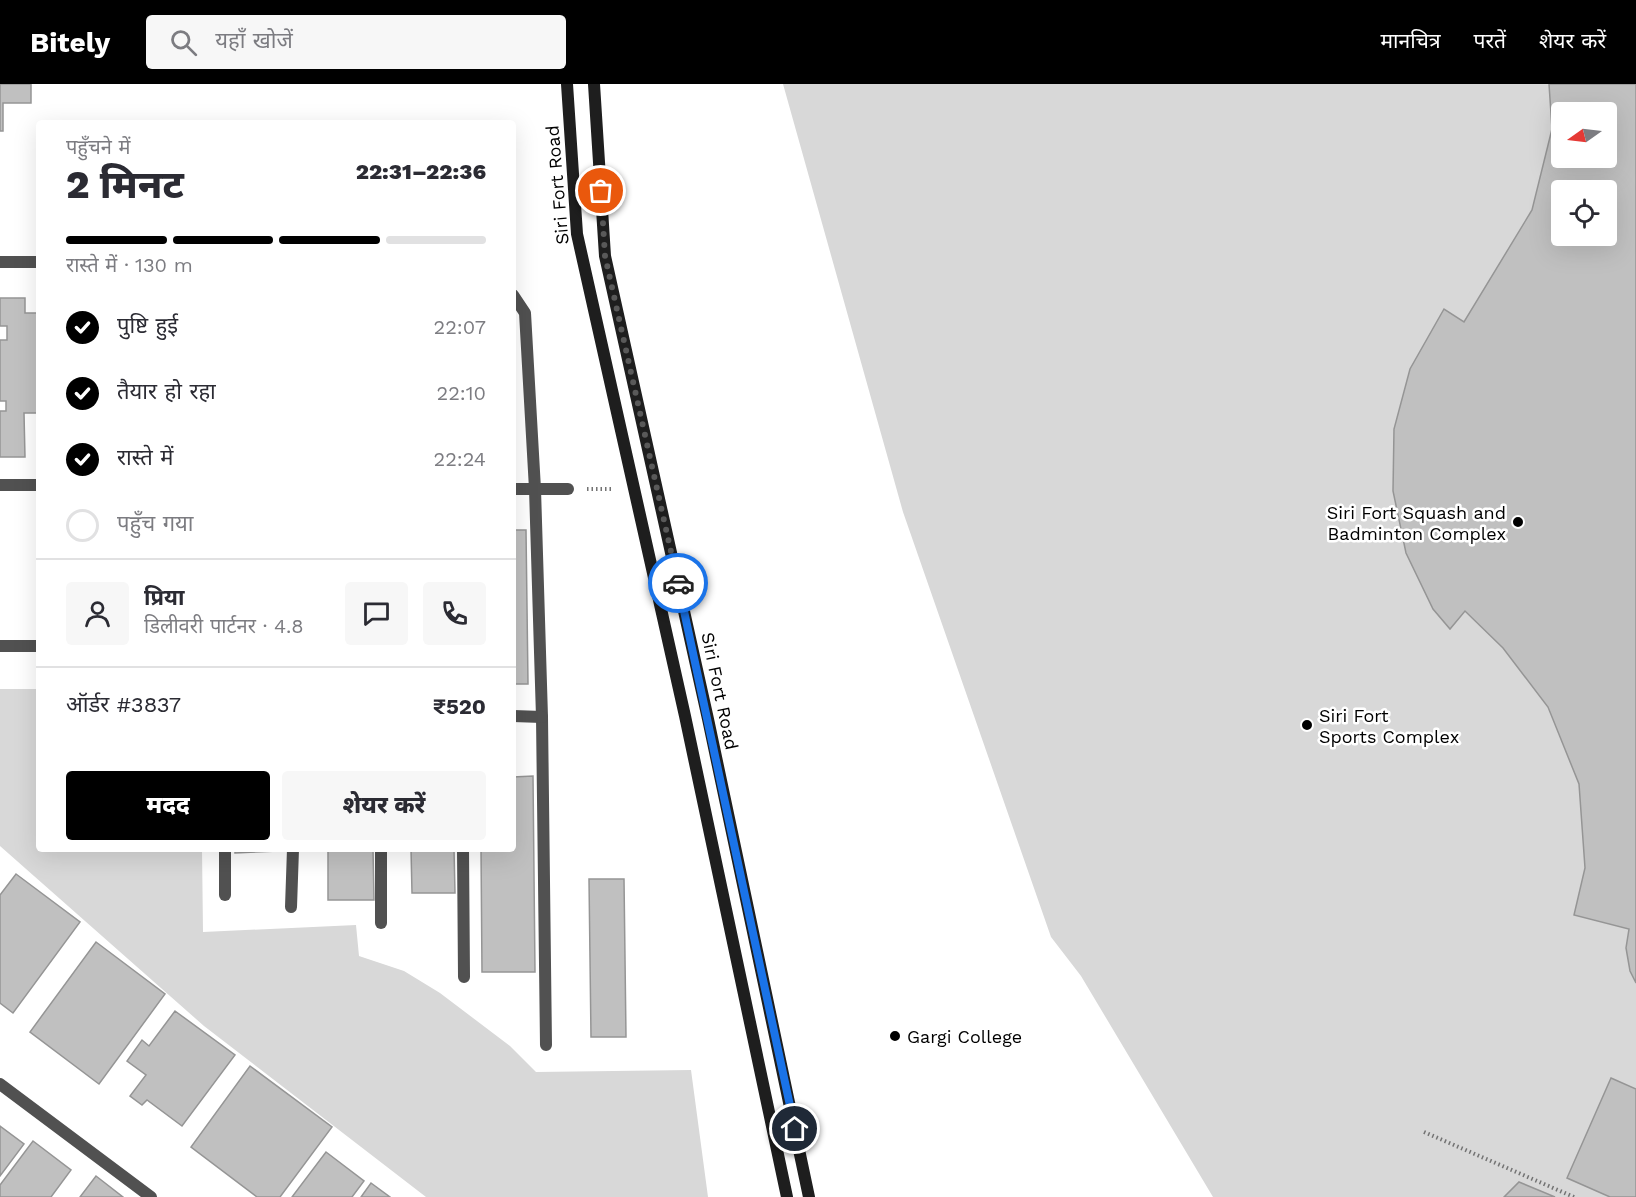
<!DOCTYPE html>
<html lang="hi">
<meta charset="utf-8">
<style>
body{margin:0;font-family:"Work Sans","Noto Sans Devanagari",sans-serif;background:#f7f7f7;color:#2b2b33;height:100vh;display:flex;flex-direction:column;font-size:22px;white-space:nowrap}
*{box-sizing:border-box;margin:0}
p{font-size:20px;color:#7c7c81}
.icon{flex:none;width:33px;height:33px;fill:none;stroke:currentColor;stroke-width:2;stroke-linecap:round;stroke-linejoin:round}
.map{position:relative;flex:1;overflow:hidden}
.sheet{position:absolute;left:36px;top:36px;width:480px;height:732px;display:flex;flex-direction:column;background:#fff;border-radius:6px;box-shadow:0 6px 24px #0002}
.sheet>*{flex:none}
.needle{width:39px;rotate:256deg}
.tools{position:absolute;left:1551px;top:18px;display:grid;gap:12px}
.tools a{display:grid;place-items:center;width:66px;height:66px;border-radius:6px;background:#fff;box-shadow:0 6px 24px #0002;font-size:30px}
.pin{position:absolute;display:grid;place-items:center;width:51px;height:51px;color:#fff;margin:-26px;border:3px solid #fff;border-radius:50%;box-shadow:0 2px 6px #0007}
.courier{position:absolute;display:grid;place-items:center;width:60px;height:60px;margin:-30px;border:4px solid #1a73e8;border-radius:50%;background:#fff;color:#222;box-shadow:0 2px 8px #0007}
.summary em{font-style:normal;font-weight:800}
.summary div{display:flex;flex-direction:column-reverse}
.summary{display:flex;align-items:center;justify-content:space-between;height:102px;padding:0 30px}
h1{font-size:39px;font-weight:800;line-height:45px}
.bar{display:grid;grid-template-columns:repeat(4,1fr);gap:9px 6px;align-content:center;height:72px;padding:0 30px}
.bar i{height:8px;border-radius:4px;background:#e1e1e2}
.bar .on{background:#000}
.bar p{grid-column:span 4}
.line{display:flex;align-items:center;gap:15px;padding:0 30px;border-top:2px solid #e1e1e2}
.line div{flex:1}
.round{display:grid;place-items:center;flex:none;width:63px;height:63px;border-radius:6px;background:#f7f7f7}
ol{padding:0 30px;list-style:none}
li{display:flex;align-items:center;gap:18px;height:66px}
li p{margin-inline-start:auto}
li .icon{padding:6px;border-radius:50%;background:#000;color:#fff;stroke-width:4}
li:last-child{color:#7c7c81}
li i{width:33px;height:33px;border:3px solid #e1e1e2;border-radius:50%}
.button{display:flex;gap:12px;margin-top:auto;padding:12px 30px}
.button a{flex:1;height:69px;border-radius:6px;background:#000;color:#fff;font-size:24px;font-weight:800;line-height:69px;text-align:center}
.button a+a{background:#f7f7f7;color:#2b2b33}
header{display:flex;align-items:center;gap:36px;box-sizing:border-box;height:84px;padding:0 30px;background:#000;color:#fff}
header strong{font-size:28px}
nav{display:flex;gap:33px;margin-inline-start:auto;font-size:21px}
.search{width:420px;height:54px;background:#f7f7f7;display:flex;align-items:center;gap:15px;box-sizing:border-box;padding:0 21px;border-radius:6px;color:#7c7c81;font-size:22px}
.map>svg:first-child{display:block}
</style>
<header>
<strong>Bitely</strong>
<div class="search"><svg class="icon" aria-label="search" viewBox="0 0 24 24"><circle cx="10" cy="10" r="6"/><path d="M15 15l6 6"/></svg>यहाँ खोजें</div>
<nav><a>मानचित्र</a><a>परतें</a><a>शेयर करें</a></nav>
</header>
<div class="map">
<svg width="1636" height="1113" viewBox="0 0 1636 1113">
<rect width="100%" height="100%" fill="#fff"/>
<g fill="#d8d8d8" fill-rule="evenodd">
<path d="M783,0H1636V1113H1213L1081,892L1051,853L903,428ZM1562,28H1606V74H1562ZM1562,106H1606V152H1562Z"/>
<polygon points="0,605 39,605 39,765 202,765 203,848 356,841 359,872 404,887 440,909 510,962 536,988 691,986 708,1113 426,1113 204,942 0,762"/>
</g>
<g fill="#c0c0c0" stroke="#959595" stroke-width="1.5" fill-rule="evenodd">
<polygon points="0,0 31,0 31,19 3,19 3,47 0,47"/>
<path d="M1549,0H1636V899L1630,887L1626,864L1629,845L1574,831L1585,784L1579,700L1548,623L1503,564L1465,527L1450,545L1433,525L1406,469L1393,407L1394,345L1410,285L1444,225L1464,238L1532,126L1552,45ZM1562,28H1606V74H1562ZM1562,106H1606V152H1562Z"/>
<polygon points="0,214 25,214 25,229 39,229 39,331 39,329 24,329 25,373 0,373 0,327 6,327 6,317 0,317 0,256 7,256 7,242 0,242"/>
<polygon points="513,446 526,446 528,600 513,600"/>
<polygon points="533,692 535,888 482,888 481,765 513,765 513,693"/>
<polygon points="235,765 278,765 278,767 235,769"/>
<polygon points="328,765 373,765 374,816 328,816"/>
<polygon points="411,765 454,765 455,809 412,809"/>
<polygon points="16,790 80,838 13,929 0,919 0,811"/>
<polygon points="589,795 624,795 626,953 591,953"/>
<polygon points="96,858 165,910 99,1000 30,948"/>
<polygon points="175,927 235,971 182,1042 147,1016 142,1021 130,1012 146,991 127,977 142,956 149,962"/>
<polygon points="250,982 332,1043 280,1113 257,1113 191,1063"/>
<polygon points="1611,994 1636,1005 1636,1113 1610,1113 1567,1094"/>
<polygon points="0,1042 24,1060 0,1092"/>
<polygon points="33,1057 71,1086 51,1113 0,1113 0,1101"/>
<polygon points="326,1068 364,1097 352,1113 292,1113"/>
<polygon points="96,1092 123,1113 80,1113"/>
<polygon points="1519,1098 1555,1113 1504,1113"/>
<polygon points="371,1099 390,1113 361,1113"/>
</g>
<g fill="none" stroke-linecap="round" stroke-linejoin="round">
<g stroke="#737373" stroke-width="4" stroke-dasharray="1.5 3" stroke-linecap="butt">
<polyline points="587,405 612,405"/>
<polyline points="1424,1048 1574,1113"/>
</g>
<g stroke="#515151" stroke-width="12">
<polyline points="0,178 39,178"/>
<polyline points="513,211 525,229 535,405 542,633 546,961"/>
<polyline points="0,401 39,401"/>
<polyline points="513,405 568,405"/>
<polyline points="0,562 39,562"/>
<polyline points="513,632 542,633"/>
<polyline points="225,765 225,811"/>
<polyline points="381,765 381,839"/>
<polyline points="463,765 464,893"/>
<polyline points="291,823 293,765"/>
<polyline points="0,1000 151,1113"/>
</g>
<g stroke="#1e1e1e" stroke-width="12">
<polyline points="567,0 577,150 685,632 787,1113"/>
<polyline points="594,0 605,172 708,635 809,1113"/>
</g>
</g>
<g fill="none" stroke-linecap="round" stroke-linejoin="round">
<polyline stroke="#595959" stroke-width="6" stroke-dasharray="0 10.8" points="601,107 605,172 678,499"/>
<polyline stroke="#1a73e8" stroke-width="8" points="678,499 795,1045"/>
</g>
<g fill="#000" stroke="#fff" stroke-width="2">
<circle cx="1518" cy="438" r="6"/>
<circle cx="1307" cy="641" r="6"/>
<circle cx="895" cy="952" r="6"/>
</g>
<g text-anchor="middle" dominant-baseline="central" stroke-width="5" stroke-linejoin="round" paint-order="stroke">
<g font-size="18" fill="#000" stroke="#fff">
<text transform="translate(557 101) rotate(-95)">Siri Fort Road</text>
<text transform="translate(720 607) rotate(78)">Siri Fort Road</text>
</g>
<g font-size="18" fill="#000" stroke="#fff" text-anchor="start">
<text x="1506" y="428" text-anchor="end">Siri Fort Squash and<tspan x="1506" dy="21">Badminton Complex</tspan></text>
<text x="1319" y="631">Siri Fort<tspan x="1319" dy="21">Sports Complex</tspan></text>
<text x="907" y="952">Gargi College</text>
</g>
</g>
</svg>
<div class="tools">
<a><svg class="needle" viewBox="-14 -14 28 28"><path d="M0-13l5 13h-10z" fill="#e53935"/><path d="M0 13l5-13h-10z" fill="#7c7c81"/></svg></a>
<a><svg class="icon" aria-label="locate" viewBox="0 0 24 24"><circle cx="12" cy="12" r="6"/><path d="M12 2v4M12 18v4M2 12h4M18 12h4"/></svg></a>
</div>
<div class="pin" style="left:601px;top:107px;background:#ea580c"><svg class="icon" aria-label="bag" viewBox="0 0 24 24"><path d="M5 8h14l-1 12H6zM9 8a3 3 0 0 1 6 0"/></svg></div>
<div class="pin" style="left:795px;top:1045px;background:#1f2937"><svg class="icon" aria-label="home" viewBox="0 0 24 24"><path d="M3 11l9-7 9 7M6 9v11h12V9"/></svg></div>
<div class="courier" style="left:678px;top:499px"><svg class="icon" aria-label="car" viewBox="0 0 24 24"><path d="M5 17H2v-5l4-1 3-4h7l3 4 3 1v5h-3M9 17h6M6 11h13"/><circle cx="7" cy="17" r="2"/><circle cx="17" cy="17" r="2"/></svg></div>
<section class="sheet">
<div class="summary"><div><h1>2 मिनट</h1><p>पहुँचने में</p></div><em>22:31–22:36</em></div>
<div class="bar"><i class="on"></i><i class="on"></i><i class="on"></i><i></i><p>रास्ते में · 130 m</p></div>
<ol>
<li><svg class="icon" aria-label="check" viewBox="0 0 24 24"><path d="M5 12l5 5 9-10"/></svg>पुष्टि हुई<p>22:07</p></li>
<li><svg class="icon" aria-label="check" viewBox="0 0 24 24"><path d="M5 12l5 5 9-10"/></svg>तैयार हो रहा<p>22:10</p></li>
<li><svg class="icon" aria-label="check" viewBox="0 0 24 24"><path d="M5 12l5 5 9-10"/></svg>रास्ते में<p>22:24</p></li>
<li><i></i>पहुँच गया</li>
</ol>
<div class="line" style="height:108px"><a class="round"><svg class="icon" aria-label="person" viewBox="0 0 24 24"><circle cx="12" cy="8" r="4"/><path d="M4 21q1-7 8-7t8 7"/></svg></a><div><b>प्रिया</b><p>डिलीवरी पार्टनर · 4.8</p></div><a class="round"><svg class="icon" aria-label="chat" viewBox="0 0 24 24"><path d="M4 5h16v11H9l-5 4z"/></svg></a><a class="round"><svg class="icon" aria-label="phone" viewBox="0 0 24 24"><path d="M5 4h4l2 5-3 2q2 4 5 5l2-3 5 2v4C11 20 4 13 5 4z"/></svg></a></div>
<div class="line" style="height:78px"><div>ऑर्डर #3837</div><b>₹520</b></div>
<div class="button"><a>मदद</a><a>शेयर करें</a></div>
</section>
</div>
